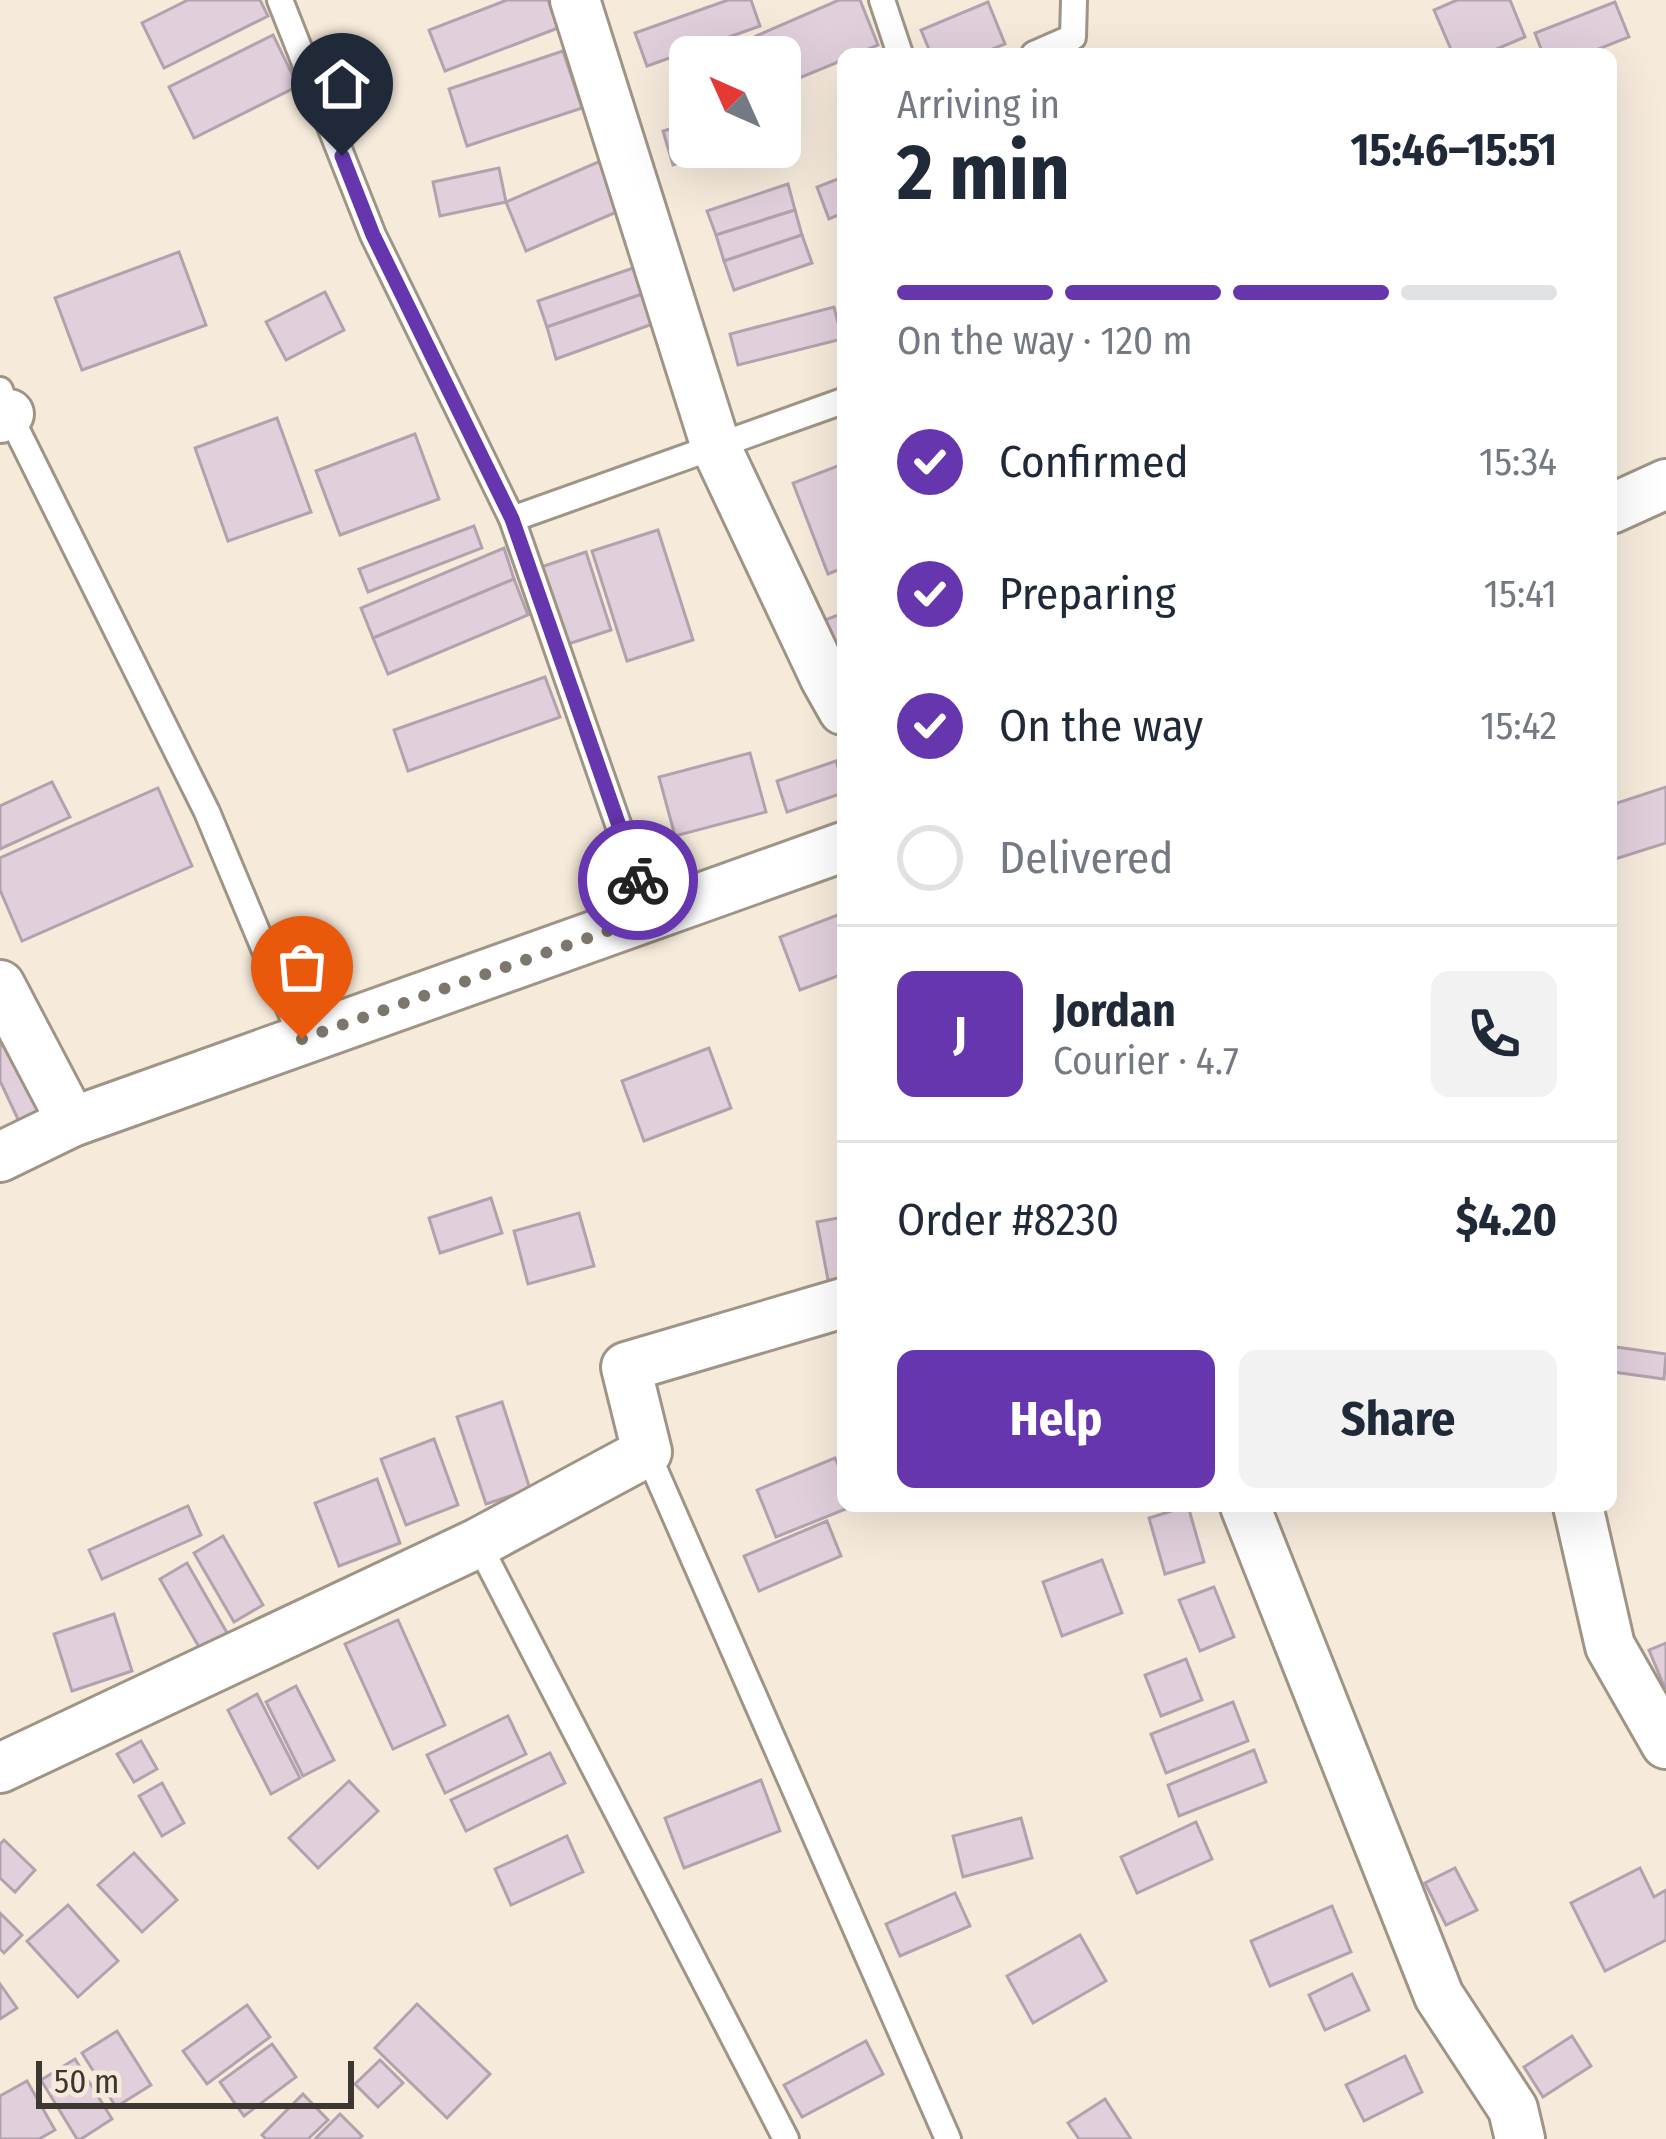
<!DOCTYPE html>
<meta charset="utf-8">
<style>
body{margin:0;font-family:"Fira Sans Condensed",sans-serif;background:#f2f2f3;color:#1f2937;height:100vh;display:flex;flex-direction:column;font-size:45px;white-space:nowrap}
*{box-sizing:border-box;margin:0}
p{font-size:39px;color:#747a83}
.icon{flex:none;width:66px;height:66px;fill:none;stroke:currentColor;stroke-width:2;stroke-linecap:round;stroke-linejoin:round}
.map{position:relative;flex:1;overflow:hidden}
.sheet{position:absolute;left:837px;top:48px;width:780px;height:1464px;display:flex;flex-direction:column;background:#fff;border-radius:18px;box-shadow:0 12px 48px #0002}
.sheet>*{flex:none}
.needle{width:78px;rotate:315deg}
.controls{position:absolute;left:669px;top:36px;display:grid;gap:24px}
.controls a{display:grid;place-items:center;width:132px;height:132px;border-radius:18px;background:#fff;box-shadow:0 12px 48px #0002;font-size:60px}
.scale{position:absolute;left:36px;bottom:30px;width:318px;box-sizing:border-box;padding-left:12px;border:6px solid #3c3731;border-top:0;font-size:33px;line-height:42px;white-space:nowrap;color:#3c3731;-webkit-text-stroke:9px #f6ebdb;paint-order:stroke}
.pin{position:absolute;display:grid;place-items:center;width:102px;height:102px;color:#fff;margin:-123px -51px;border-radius:50% 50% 50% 0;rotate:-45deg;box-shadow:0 0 12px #0007}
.pin .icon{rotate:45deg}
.courier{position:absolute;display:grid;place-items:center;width:120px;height:120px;margin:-60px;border:9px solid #6536ae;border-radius:50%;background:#fff;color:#222;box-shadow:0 3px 15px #0007}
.head em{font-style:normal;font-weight:700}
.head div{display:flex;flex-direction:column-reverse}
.head{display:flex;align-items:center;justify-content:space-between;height:204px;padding:0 60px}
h1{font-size:78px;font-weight:700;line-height:90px}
.bar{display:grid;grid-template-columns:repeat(4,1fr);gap:18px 12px;align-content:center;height:144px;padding:0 60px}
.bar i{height:15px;border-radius:9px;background:#e0e1e3}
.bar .selected{background:#6536ae}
.bar p{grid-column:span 4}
.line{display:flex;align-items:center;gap:30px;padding:0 60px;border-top:3px solid #e0e1e3}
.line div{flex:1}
.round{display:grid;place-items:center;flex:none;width:126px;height:126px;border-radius:18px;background:#f2f2f3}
ol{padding:0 60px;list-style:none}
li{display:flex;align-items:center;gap:36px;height:132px}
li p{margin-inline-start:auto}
li .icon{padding:12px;border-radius:50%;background:#6536ae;color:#fff;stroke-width:4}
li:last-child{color:#747a83}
li i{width:66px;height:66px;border:6px solid #e0e1e3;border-radius:50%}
.cta{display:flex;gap:24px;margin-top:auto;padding:24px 60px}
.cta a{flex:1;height:138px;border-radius:18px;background:#6536ae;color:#fff;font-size:48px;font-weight:700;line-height:138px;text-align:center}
.cta a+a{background:#f2f2f3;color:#1f2937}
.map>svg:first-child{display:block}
</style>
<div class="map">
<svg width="1666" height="2139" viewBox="0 0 1666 2139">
<rect width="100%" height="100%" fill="#f6ebdb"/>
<g fill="#e1d0dc" stroke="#b2a2ae" stroke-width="3">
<polygon points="188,0 260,0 268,16 164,68 142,23"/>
<polygon points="507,0 548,0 558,28 445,71 429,30"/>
<polygon points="728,0 751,0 760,26 647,66 635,33"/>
<polygon points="839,0 860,0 878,45 857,54 843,54 843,60 780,86 780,57 765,57 756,36"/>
<polygon points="1457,0 1510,0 1525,37 1485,54 1453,54 1434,10"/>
<polygon points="988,2 1005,44 980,54 931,54 921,30"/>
<polygon points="1615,2 1629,37 1586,54 1543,54 1535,33"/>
<polygon points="273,35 298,86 194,138 169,87"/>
<polygon points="563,51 582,108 467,146 449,89"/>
<polygon points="690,123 690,147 733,147 673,165 663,131"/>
<polygon points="612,156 633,205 526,251 506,202"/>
<polygon points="499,168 506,202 440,216 433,182"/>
<polygon points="843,177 843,213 829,219 817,187"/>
<polygon points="788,184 795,210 716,235 707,211"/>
<polygon points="795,210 802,235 724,261 716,235"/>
<polygon points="802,235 812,263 734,290 724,261"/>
<polygon points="179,252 206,325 82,370 55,298"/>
<polygon points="639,266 648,292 547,327 538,301"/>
<polygon points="325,292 344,330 286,360 266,322"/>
<polygon points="648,292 658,322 556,359 547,327"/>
<polygon points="834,307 842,339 738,365 730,334"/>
<polygon points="277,418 311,512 228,541 195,448"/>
<polygon points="415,434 439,499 340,535 316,471"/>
<polygon points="843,464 843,568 828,574 793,483"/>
<polygon points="474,526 482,548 368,592 359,569"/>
<polygon points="658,530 693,640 627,661 592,551"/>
<polygon points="504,548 514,579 373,638 361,608"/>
<polygon points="586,552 611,630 565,645 541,567"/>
<polygon points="514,579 528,615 388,674 373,638"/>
<polygon points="843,613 843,644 831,649 820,622"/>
<polygon points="545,677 560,717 408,771 394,730"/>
<polygon points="750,753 766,812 675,836 659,777"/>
<polygon points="836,761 843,784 843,793 787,812 777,781"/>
<polygon points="52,782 70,817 0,849 0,806"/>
<polygon points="1666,787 1666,843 1612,860 1611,805"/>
<polygon points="158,788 192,866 22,941 0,890 0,858"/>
<polygon points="843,913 843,974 800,990 780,937"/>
<polygon points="0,1026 54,1119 24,1132 0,1081"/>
<polygon points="709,1048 731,1108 644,1141 622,1081"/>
<polygon points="491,1198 502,1233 440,1253 429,1218"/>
<polygon points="579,1213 594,1266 528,1284 514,1231"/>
<polygon points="843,1217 843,1282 829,1285 817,1222"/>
<polygon points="1616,1347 1666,1354 1664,1379 1613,1372"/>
<polygon points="502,1402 530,1489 486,1504 457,1417"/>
<polygon points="434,1439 458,1505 406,1525 381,1459"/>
<polygon points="835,1458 843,1477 843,1506 853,1506 776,1537 757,1490"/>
<polygon points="377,1479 400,1543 339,1566 315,1503"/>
<polygon points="188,1506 201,1535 102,1579 89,1550"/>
<polygon points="1188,1506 1204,1562 1165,1574 1149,1518"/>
<polygon points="827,1521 841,1556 759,1591 744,1556"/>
<polygon points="223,1536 263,1605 234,1622 194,1553"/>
<polygon points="1102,1560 1122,1613 1062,1636 1043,1582"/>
<polygon points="187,1563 230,1638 203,1654 160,1579"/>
<polygon points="1214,1587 1234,1637 1200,1651 1179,1600"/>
<polygon points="114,1614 132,1671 72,1691 54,1634"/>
<polygon points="398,1620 445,1725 393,1749 345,1644"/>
<polygon points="1666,1643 1666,1691 1649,1650"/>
<polygon points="1186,1659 1202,1700 1161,1716 1145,1675"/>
<polygon points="296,1686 334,1760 303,1776 266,1702"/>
<polygon points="257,1694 300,1778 271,1794 228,1710"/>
<polygon points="1233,1702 1248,1741 1166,1773 1151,1734"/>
<polygon points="508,1716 526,1754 445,1793 427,1755"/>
<polygon points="141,1741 157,1769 134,1782 117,1754"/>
<polygon points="1254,1750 1266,1782 1179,1816 1168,1785"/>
<polygon points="550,1753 565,1783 466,1831 451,1800"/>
<polygon points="761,1780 780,1831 684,1868 665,1818"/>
<polygon points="349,1781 378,1811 318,1868 289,1838"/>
<polygon points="162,1783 184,1823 162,1836 139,1796"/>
<polygon points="1021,1818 1032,1858 963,1877 953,1836"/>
<polygon points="1196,1822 1212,1859 1137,1893 1121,1857"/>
<polygon points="567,1836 583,1872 511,1905 495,1869"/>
<polygon points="4,1840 35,1870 15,1892 0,1878 0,1844"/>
<polygon points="134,1853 177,1900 142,1932 98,1885"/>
<polygon points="1455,1868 1477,1910 1446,1925 1425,1883"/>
<polygon points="1640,1868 1654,1897 1666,1890 1666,1940 1605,1971 1571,1903"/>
<polygon points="955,1893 970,1926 900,1956 886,1924"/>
<polygon points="68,1905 118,1961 78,1997 27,1941"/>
<polygon points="1332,1906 1351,1952 1270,1986 1251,1941"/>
<polygon points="0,1913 22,1935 4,1953 0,1949"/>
<polygon points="1080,1935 1106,1981 1033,2023 1007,1976"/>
<polygon points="1352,1974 1369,2010 1325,2030 1309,1995"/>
<polygon points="0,1984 17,2008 0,2019"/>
<polygon points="417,2004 490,2074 447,2118 375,2048"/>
<polygon points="247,2005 270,2037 207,2084 183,2051"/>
<polygon points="117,2031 151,2085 116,2107 82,2053"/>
<polygon points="1572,2036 1591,2066 1543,2097 1524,2067"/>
<polygon points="866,2041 883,2074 802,2117 784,2085"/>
<polygon points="272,2044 296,2077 244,2116 220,2082"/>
<polygon points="1405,2056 1422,2092 1364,2121 1346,2085"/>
<polygon points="75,2059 112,2119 81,2139 77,2139 41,2080"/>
<polygon points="380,2060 403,2083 378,2107 355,2084"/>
<polygon points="27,2081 55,2130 39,2139 0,2139 0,2096"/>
<polygon points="303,2094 328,2120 308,2139 266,2139 262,2135"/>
<polygon points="1105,2099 1131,2139 1079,2139 1068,2123"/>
<polygon points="340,2114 362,2136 359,2139 315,2139"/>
</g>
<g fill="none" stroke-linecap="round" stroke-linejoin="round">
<g stroke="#9f9586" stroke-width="30">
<g id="lane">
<polyline points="280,0 373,235 512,519 650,916"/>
<polyline points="882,0 900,54"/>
<polyline points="1034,54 1073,37 1074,0"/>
<polyline points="0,390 9,414 207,812 302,1039"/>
<polyline points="512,519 843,401"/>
<polyline points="647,1452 948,2139"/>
<polyline points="478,1543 786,2139"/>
</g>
</g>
<g stroke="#9f9586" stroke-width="54">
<g id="street">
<polyline points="575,0 716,447 825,678 843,710"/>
<polyline points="0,418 9,414"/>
<polyline points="1611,509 1666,484"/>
<polyline points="0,985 72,1122"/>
<polyline points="0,1157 72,1122 843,847"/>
<polyline points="1245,1506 1439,1996 1513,2109 1520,2139"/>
<polyline points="1578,1506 1610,1646 1666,1744"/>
<polyline points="0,1768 478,1543 647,1452 626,1367 843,1303"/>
</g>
</g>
<use href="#lane" stroke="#fff" stroke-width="24"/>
<use href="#street" stroke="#fff" stroke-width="48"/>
</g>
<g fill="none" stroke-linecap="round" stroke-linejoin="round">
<polyline stroke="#7d766c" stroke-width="12" stroke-dasharray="0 21.6" points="302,1039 650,916 638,880"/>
<polyline stroke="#6536ae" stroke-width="15" points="342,156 373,235 512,519 638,880"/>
</g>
</svg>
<div class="controls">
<a><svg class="needle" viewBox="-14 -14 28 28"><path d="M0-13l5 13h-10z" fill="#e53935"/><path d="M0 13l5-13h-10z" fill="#747a83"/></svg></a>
</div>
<div class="scale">50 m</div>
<div class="pin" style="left:302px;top:1039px;background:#ea580c"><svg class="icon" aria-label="bag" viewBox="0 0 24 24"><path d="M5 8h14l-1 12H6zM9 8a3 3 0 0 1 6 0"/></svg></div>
<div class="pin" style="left:342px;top:156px;background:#1f2937"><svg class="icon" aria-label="home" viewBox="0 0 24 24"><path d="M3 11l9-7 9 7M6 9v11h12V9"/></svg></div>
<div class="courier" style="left:638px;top:880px"><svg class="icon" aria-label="bike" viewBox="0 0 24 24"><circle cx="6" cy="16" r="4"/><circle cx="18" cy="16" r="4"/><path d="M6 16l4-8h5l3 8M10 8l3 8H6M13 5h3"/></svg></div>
<section class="sheet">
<div class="head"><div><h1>2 min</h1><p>Arriving in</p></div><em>15:46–15:51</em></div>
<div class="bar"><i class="selected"></i><i class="selected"></i><i class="selected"></i><i></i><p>On the way · 120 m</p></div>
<ol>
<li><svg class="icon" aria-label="check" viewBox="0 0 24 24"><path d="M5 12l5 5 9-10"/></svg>Confirmed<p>15:34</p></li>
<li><svg class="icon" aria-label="check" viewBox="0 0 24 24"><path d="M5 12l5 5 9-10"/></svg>Preparing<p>15:41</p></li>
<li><svg class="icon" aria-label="check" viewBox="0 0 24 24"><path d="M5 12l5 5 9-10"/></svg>On the way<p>15:42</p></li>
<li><i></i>Delivered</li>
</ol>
<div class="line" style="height:216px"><b class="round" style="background:#6536ae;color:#fff">J</b><div><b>Jordan</b><p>Courier · 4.7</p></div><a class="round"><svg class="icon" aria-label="phone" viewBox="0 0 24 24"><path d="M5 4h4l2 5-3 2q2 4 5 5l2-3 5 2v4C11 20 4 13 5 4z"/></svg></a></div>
<div class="line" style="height:156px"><div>Order #8230</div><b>$4.20</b></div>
<div class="cta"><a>Help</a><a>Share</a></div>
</section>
</div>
